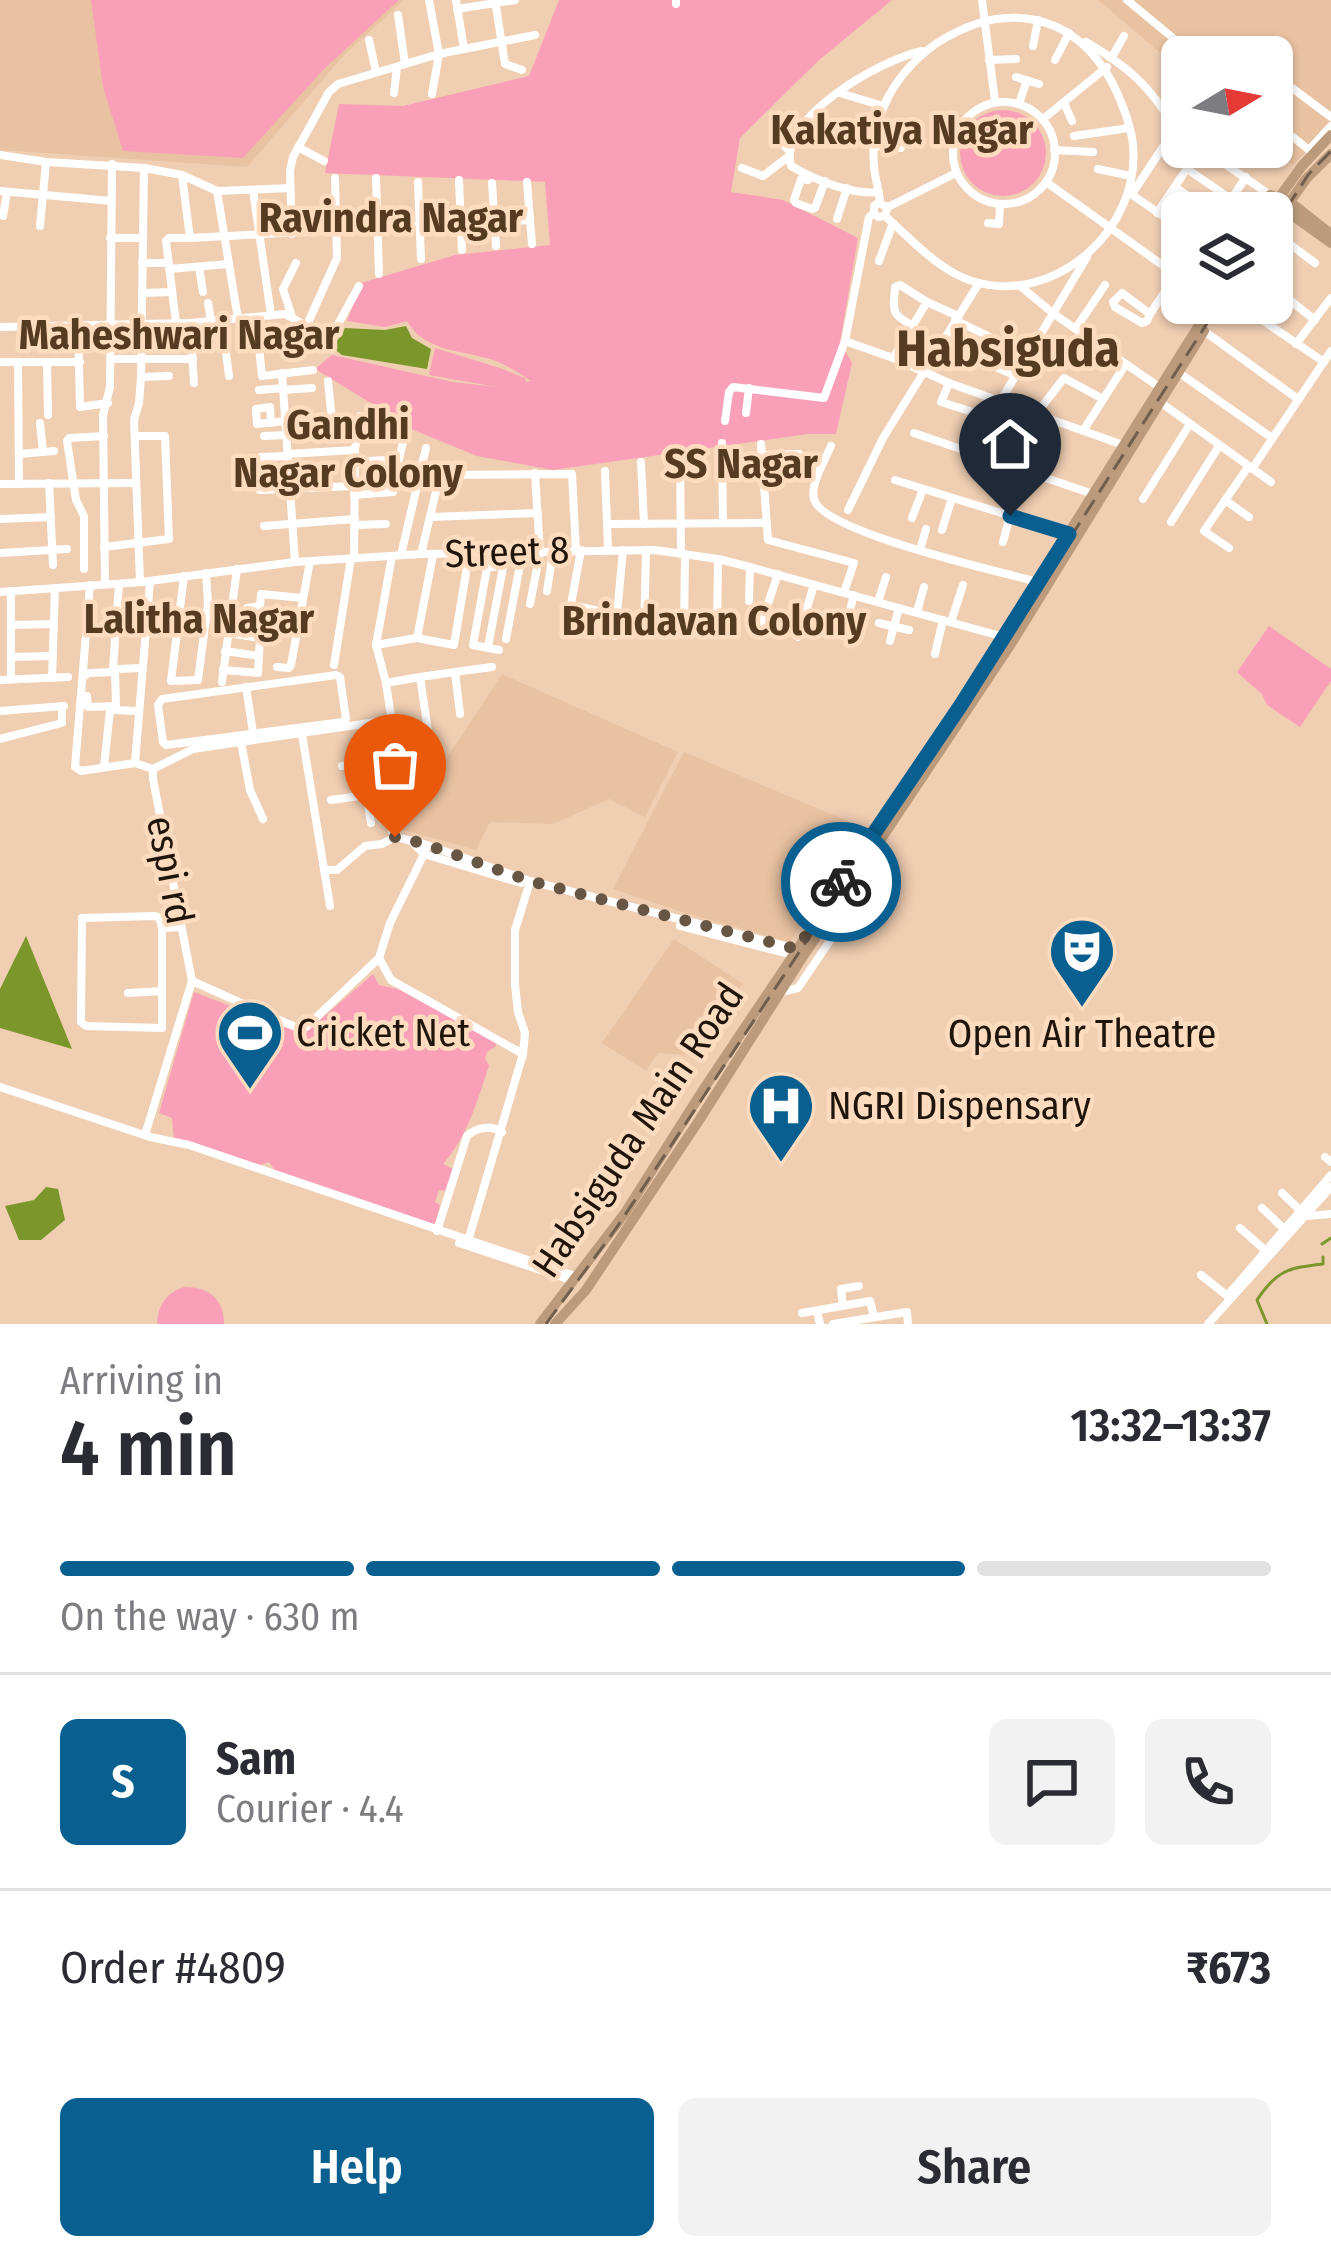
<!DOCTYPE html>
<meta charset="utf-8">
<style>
body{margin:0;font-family:"Fira Sans Condensed",sans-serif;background:#f2f2f3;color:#2b2b33;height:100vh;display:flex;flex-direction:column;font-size:45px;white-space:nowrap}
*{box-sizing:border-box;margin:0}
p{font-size:39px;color:#7c7c81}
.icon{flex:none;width:66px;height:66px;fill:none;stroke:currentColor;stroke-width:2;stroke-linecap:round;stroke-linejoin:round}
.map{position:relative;height:1324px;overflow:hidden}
.drawer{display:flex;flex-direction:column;background:#fff;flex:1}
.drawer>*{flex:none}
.needle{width:78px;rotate:80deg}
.tools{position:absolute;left:1161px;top:36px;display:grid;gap:24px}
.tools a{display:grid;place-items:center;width:132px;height:132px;border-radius:18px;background:#fff;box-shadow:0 3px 9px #0004;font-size:60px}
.pin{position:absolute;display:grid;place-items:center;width:102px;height:102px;color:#fff;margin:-123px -51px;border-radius:50% 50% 50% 0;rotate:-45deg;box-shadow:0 0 12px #0007}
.pin .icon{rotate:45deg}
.courier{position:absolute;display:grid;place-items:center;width:120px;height:120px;margin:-60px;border:9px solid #095f90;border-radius:50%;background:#fff;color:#222;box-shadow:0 3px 15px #0007}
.head em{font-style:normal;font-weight:600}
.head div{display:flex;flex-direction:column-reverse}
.head{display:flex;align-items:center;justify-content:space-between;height:204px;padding:0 60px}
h1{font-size:78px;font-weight:600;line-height:90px}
.bar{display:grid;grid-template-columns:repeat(4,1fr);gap:18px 12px;align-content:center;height:144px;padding:0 60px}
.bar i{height:15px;border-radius:9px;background:#e1e1e2}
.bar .active{background:#095f90}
.bar p{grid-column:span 4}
.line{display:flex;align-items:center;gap:30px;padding:0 60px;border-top:3px solid #e1e1e2}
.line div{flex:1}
.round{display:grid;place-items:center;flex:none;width:126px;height:126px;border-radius:18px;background:#f2f2f3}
.primary-button{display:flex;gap:24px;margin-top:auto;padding:24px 60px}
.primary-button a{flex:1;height:138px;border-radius:18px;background:#095f90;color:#fff;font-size:48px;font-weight:600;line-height:138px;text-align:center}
.primary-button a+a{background:#f2f2f3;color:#2b2b33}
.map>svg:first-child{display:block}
</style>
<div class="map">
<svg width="1331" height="1324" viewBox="0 0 1331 1324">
<rect width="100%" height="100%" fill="#efceb2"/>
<g fill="#e9c2a1">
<polygon points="0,0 404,0 345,54 247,167 0,150"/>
<polygon points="1098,0 1331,0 1331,126 1293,165 1270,147 1272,57 1182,57 1182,71"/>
<polygon points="502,674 678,752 645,817 609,799 553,824 490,822 476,850 400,829"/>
<polygon points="684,752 864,828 790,942 682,912 613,889"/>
<polygon points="674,939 743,984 689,1055 658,1053 646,1071 602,1043"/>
</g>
<g fill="#f9a0b8">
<polygon points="91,0 399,0 324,69 243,158 123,151 103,87"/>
<path d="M559,0H892L818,61L740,138L731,192L783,200L858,238L840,342L852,363L836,434H808L553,470L477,456L411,429L407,423L391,416L385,429L363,420L378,412L374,405L315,369L332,355L453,382L497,387L429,375L435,348L500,368L525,378L526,382L531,381C521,374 508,366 496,361C465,350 425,353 407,321L385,327L347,321L361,283L455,255L550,245L545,182L325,173L339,104L403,106L529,76Z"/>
<circle cx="1003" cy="153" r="43"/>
<polygon points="1269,626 1331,669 1331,681 1300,727 1267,705 1262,694 1237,672"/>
<path d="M373,974L379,985L398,989L497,1043L495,1047L487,1052L485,1058L489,1066C477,1101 468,1136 443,1164L453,1169L445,1191L439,1190L435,1202L440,1205L434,1228L276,1172L269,1162L255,1167L174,1141L172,1118L159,1113L194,992L304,1034Z"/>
<path d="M184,1287C209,1286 224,1300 224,1324H157C158,1305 166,1293 184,1287Z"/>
</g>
<g fill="#7b962a">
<polygon points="406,326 412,338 431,349 427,369 342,355 333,348 345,328 385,330"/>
<polygon points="26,936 72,1049 0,1028 0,989"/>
<polygon points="46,1187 58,1189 65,1220 41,1240 19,1240 5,1206 34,1200"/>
</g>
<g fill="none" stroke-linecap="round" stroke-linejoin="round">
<g stroke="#7b962a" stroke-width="3">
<polyline points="1322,1244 1331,1238"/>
<path d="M1267,1324L1257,1300C1277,1270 1288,1268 1323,1264V1257"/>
</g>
<g stroke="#fff" stroke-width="8">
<polyline points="429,0 439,54 432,94"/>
<polyline points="456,0 464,49"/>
<polyline points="495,0 505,64 522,70"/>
<polyline points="676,0 676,4"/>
<polyline points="982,0 995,101"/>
<polyline points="1127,0 1196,57"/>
<polyline points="457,9 515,0"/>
<polyline points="398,15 405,64"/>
<polyline points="369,40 376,72"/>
<path d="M1086,42C1129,67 1150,86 1175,128L1182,133"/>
<polyline points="1033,46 1038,20"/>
<polyline points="1112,57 1124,36"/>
<polyline points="989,60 1016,59"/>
<polyline points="1055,60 1069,33"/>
<polyline points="1272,73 1331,117"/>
<polyline points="1016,77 1039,84"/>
<polyline points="394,93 397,67"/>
<polyline points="840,93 883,106"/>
<circle cx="1004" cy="153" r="51"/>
<polyline points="1064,103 1072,121"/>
<polyline points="1019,104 1027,80"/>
<polyline points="1043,119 1107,67"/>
<polyline points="1272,120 1314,154"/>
<polyline points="775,136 789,151"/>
<polyline points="1074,136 1129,128"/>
<polyline points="850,138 875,146 901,148"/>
<polyline points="298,147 324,161"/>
<polyline points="1200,147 1270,195"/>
<polyline points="1054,150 1093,152"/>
<polyline points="1309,150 1331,126"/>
<polyline points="0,155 46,162 144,168 182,175 217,191 290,188"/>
<polyline points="742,168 763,176 788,157"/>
<polyline points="1098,169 1131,176"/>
<polyline points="1187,169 1231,199"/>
<polyline points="182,175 190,238 530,220"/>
<polyline points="376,178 379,274"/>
<polyline points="459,180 462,250"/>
<polyline points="808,180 801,179 794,200 796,203 812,209 815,208 825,181"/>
<polyline points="418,182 421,259"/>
<polyline points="527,182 532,244"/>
<polyline points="1046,182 1182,279"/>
<polyline points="492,183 496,246"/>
<polyline points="1175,187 1213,213"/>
<polyline points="253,190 271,315"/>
<polyline points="0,191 112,201"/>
<polyline points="217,191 238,319"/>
<path d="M879,192C851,195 815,180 791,166C777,117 883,59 922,51"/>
<polyline points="1128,192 1182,229"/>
<polyline points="1132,194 1182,118"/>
<path d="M880,202C879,190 875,179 874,166C869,116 897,71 937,43C1004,0 1074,11 1113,84C1122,103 1131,124 1133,145C1141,229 1055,307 972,281C938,270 911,239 885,216"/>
<polyline points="888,207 878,203 874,206 874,213 878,217 885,216 888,207 956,173"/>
<polyline points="1157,213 1201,148"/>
<polyline points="1222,213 1246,177"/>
<polyline points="3,216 7,192"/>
<polyline points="837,219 847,188"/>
<polyline points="988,223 999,224 1000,205"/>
<polyline points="40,226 46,162"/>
<polyline points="1272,231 1315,263"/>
<polyline points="292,234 290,171 293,157 329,92 338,84 439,54 535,35"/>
<polyline points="110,238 142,238"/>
<polyline points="879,261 893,223"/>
<polyline points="142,263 168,263"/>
<polyline points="199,267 203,292"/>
<polyline points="169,269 229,264"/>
<polyline points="1020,286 1054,314 1159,387"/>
<polyline points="1272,286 1315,320"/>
<polyline points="142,293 172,292"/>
<polyline points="208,303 211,321"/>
<polyline points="1237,303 1324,362"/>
<polyline points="1150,314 1147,321 1142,323 1115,307 1113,302 1122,293 1150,314 1176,275"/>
<polyline points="292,317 283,289 296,263"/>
<polyline points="256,318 262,376 313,370"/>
<polyline points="955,320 990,337"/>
<polyline points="222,321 229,376"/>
<polyline points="176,323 166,241 169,238 190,238"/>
<polyline points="190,323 194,383"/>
<polyline points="78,326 80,407 108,403"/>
<path d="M913,326C891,314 893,312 895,287L900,285L927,302L958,316"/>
<polyline points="0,327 190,323 285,314 330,339 359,286"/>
<polyline points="306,327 337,258 335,178"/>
<polyline points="1076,328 1105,285"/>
<polyline points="1204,331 1298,399"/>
<polyline points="845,341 893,358 949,383 1123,445"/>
<polyline points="1296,344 1331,298"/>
<polyline points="259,348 309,343"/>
<polyline points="893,358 927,302"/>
<polyline points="111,359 193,359"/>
<polyline points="0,362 80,362"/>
<polyline points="47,362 48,415"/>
<polyline points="18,363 19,484"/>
<polyline points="989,364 1014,375"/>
<polyline points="1178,372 1272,438"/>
<polyline points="282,373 295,562"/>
<polyline points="141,377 169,376"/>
<polyline points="328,381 332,420 359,420 360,416 373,422"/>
<polyline points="949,383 941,402 1043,434 1049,417"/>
<polyline points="259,390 284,388"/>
<polyline points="284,390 312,388"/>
<polyline points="1001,400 1087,257"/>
<polyline points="1160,402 1271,482"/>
<polyline points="746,413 749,388"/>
<polyline points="1037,413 1064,378 1103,399"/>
<polyline points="725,421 729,392 733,387 824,398 845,341 869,217 874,213"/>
<polyline points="40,423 43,452"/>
<polyline points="271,423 270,407 256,409 257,424 285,421"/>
<polyline points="286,424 317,422"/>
<polyline points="1083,431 1125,365"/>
<polyline points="914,433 1093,494"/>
<polyline points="264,436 286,435"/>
<polyline points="722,443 723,522"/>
<polyline points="761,444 768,540 854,563 844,592"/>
<path d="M831,446C825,460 810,484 814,499C821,532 1002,572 1038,582"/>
<polyline points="19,454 54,451"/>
<polyline points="287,454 355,450"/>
<polyline points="762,455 799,454"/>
<polyline points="680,456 681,554"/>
<polyline points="261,457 287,456"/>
<polyline points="354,462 399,459 406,430"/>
<polyline points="641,462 644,524"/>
<polyline points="1252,469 1331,351"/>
<polyline points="605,471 608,549"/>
<polyline points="261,475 288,473"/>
<polyline points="895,480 1069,534"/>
<polyline points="49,483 53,565"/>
<polyline points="0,484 136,483"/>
<polyline points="260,490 354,486"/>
<polyline points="354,495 393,492"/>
<polyline points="1143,499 1190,424"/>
<polyline points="1225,500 1249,517"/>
<polyline points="848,510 883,438 979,283"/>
<polyline points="431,517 538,513"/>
<polyline points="912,518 923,489"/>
<polyline points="0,519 51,517"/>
<polyline points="1171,522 1219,446"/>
<polyline points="608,524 765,523"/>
<polyline points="355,525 386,524"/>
<polyline points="264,526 355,519"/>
<polyline points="942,530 952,498"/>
<polyline points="1003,542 1017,488"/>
<polyline points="104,547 169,539 165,436 135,436"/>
<polyline points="1229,548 1204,531 1248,467"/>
<polyline points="920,550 926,529"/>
<polyline points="0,553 67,549"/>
<polyline points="421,554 440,475 572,474 576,551"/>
<polyline points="401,555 426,448"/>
<polyline points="433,555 417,638 454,645 469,555"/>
<polyline points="392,556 376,645 386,683 402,790 403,809 392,831 395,837"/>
<polyline points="354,558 355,450 359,420"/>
<polyline points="84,569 84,516 76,500 67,441 69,438 104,436"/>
<polyline points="184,576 171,681 198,680 208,603 206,573"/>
<polyline points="140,582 134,420 139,403 141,377 144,168"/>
<polyline points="105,584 103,415 110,387 112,164"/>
<polyline points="90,585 75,767 81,771 135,763 153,769"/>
<polyline points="547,591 553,552"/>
<polyline points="0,592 142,582 295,562 421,554 655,550 718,559 750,567 1004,637"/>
<polyline points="749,601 750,567"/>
<polyline points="878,602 886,577"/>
<polyline points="530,604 540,553 535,473"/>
<polyline points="571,605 595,610"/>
<polyline points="917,612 924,587"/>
<polyline points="245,620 268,622"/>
<polyline points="951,622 963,585"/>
<polyline points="879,623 909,630"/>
<polyline points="11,625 54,624"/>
<polyline points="274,625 297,629"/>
<polyline points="684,628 685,554"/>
<polyline points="759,630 778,574"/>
<polyline points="566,631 581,550"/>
<polyline points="717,632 718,559"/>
<polyline points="644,633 646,550"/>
<polyline points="243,635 247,608 260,606 261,594 303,598"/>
<polyline points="615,636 623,550"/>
<polyline points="843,636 854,595"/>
<polyline points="798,637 814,585"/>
<polyline points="506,639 522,554"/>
<polyline points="890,641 899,608"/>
<polyline points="376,645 416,638"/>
<polyline points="488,647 504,562"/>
<polyline points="499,650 473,645 487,568 504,565"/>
<polyline points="225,651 259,656"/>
<polyline points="935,654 943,620"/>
<polyline points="11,657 53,656"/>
<polyline points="334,665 351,558"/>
<polyline points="277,667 289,668 291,665 310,561"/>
<polyline points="113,669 119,584"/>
<polyline points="116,669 143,668"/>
<polyline points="223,670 258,673 260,638 228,633"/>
<polyline points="86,675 88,673 115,672"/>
<polygon points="336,675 340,677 346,719 343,722 166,745 163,742 158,705 162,699"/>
<polyline points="52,678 55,588"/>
<polyline points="11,679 11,591"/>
<polyline points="0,680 68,677"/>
<polyline points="222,682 237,569"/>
<polyline points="386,683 420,677"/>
<polyline points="246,687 254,739"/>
<polyline points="87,696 88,707 116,706 115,669"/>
<polyline points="111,710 139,711"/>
<polyline points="0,711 64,706"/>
<polyline points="460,714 455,672 492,667"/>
<polyline points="302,734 330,906"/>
<polyline points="0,739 62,723 62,706"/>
<polyline points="241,742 250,790 263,819"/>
<polyline points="135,763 150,581"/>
<polyline points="342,766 431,751 420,677 455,672"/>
<polyline points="104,767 110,710"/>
<polyline points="366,794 371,823"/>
<polyline points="331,800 402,790"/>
<polyline points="395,837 421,843 530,881 797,949"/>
<polyline points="413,843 424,854 521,883"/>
<polyline points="324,870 337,870 365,846 382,844 395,837"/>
<polyline points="680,926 793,955"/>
<polyline points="162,928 162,1028 86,1026 81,1022 82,918 154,916 159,917 162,928 181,927"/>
<polyline points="379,958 391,980 523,1054"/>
<polyline points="192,981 286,1023 301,1029 306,1027 379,958 390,923 425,852"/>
<polyline points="781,992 798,988 831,939 840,906"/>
<polyline points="128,993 162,991"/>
<polyline points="0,1087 150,1137 189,1145 578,1277"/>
<polyline points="145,1135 192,981 153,779 153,769 193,749 390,720"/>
<polyline points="1325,1157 1331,1162"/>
<polyline points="1282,1193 1306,1216 1331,1214"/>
<polyline points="1262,1208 1284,1229"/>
<polyline points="1240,1228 1266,1251"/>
<path d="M437,1231L467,1136C477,1127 491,1125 502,1132"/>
<polyline points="468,1241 523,1054 525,1033 518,1012 515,985 515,930 529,885"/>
<polyline points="459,1243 574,1281"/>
<polyline points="1201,1275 1230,1298"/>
<polyline points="1233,1296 1231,1291 1234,1288 1331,1175"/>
<polyline points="843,1306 841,1289 859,1286"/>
<polyline points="817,1311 820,1324"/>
<polyline points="802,1313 870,1301 874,1317"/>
<polyline points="833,1324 907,1312 908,1324"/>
<polyline points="1208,1324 1331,1187"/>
</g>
<g stroke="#bb9b7c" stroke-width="10">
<polyline points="1270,195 1290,202 1331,234"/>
<polyline points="1282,208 1331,243"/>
<polyline points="1268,213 1302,166 1331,135"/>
<polyline points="1272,227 1306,179 1331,154"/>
<polyline points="540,1324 625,1213 705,1087 961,705 1213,303"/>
<polyline points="555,1324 586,1290 700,1119 800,961 1011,644 1204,331"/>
</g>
<g stroke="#725e4d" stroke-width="3" stroke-dasharray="18 9" stroke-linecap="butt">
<polyline points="1272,231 1308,175 1331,151"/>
<polyline points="546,1324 617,1227 975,687 1220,303"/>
</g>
</g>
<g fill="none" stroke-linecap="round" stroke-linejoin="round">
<polyline stroke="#685645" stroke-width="12" stroke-dasharray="0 21.6" points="395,837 422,843 530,881 797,949 841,882"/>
<polyline stroke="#095f90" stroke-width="15" points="841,882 961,705 1069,534 1010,516"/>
</g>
<defs>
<g id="theatre-pin" transform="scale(3.45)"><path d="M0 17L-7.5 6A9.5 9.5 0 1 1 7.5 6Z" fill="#095f90" stroke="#fddbbf"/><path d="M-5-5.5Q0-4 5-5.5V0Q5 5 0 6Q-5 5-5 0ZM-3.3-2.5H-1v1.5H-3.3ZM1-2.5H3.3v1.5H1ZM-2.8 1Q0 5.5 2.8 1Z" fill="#fff"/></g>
<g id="stadium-pin" transform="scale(3.45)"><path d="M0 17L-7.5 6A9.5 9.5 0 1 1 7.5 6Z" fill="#095f90" stroke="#fddbbf"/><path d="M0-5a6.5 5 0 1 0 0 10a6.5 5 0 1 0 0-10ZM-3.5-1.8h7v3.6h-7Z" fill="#fff"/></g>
<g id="hospital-pin" transform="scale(3.45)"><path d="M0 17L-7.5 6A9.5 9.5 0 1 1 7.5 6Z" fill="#095f90" stroke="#fddbbf"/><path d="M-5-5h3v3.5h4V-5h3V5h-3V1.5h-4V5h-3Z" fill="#fff"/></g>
</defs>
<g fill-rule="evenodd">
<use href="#theatre-pin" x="1082" y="951"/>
<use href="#stadium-pin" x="250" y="1033"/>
<use href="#hospital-pin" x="781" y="1106"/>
</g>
<g text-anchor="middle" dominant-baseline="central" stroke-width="9" stroke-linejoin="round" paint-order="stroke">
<g font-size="39" fill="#20150b" stroke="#fddbbf">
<text transform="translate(507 552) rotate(-2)">Street 8</text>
<text transform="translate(170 870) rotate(79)">espi rd</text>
<text transform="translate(638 1130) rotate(-56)">Habsiguda Main Road</text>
</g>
<g font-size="39" fill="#20150b" stroke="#fddbbf" text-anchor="start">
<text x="296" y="1033">Cricket Net</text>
<text x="1082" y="1034" text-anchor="middle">Open Air Theatre</text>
<text x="828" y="1106">NGRI Dispensary</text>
</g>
<g font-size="42" font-weight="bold" fill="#563b23" stroke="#fddbbf">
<text x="902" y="130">Kakatiya Nagar</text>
<text x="391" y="218">Ravindra Nagar</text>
<text x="179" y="335">Maheshwari Nagar</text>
<text x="348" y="425">Gandhi<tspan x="348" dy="48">Nagar Colony</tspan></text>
<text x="741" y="464">SS Nagar</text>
<text x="199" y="619">Lalitha Nagar</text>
<text x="714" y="621">Brindavan Colony</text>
</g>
<g font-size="51" font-weight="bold" fill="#563b23" stroke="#fddbbf">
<text x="1008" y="349">Habsiguda</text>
</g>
</g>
</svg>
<div class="tools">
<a><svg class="needle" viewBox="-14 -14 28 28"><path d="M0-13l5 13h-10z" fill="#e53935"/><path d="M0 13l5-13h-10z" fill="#7c7c81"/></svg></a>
<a><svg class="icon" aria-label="layers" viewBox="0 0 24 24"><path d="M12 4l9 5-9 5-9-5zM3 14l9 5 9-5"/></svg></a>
</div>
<div class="pin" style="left:395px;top:837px;background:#ea580c"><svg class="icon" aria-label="bag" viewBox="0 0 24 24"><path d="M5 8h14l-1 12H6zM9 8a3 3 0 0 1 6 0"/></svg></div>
<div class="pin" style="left:1010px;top:516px;background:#1f2937"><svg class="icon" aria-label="home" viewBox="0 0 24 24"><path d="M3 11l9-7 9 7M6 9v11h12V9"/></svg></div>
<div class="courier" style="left:841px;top:882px"><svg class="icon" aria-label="bike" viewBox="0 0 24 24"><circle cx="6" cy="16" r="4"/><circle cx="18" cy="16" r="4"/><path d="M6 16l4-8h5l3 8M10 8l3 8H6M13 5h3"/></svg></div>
</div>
<section class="drawer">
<div class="head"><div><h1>4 min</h1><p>Arriving in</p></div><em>13:32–13:37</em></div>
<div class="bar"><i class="active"></i><i class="active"></i><i class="active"></i><i></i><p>On the way · 630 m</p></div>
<div class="line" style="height:216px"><b class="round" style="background:#095f90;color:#fff">S</b><div><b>Sam</b><p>Courier · 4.4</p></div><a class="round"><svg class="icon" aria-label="chat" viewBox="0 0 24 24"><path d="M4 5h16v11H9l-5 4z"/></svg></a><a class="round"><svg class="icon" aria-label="phone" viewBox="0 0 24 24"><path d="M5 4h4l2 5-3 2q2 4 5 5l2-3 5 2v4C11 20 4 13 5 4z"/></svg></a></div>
<div class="line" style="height:156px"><div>Order #4809</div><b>₹673</b></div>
<div class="primary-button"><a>Help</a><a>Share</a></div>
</section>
